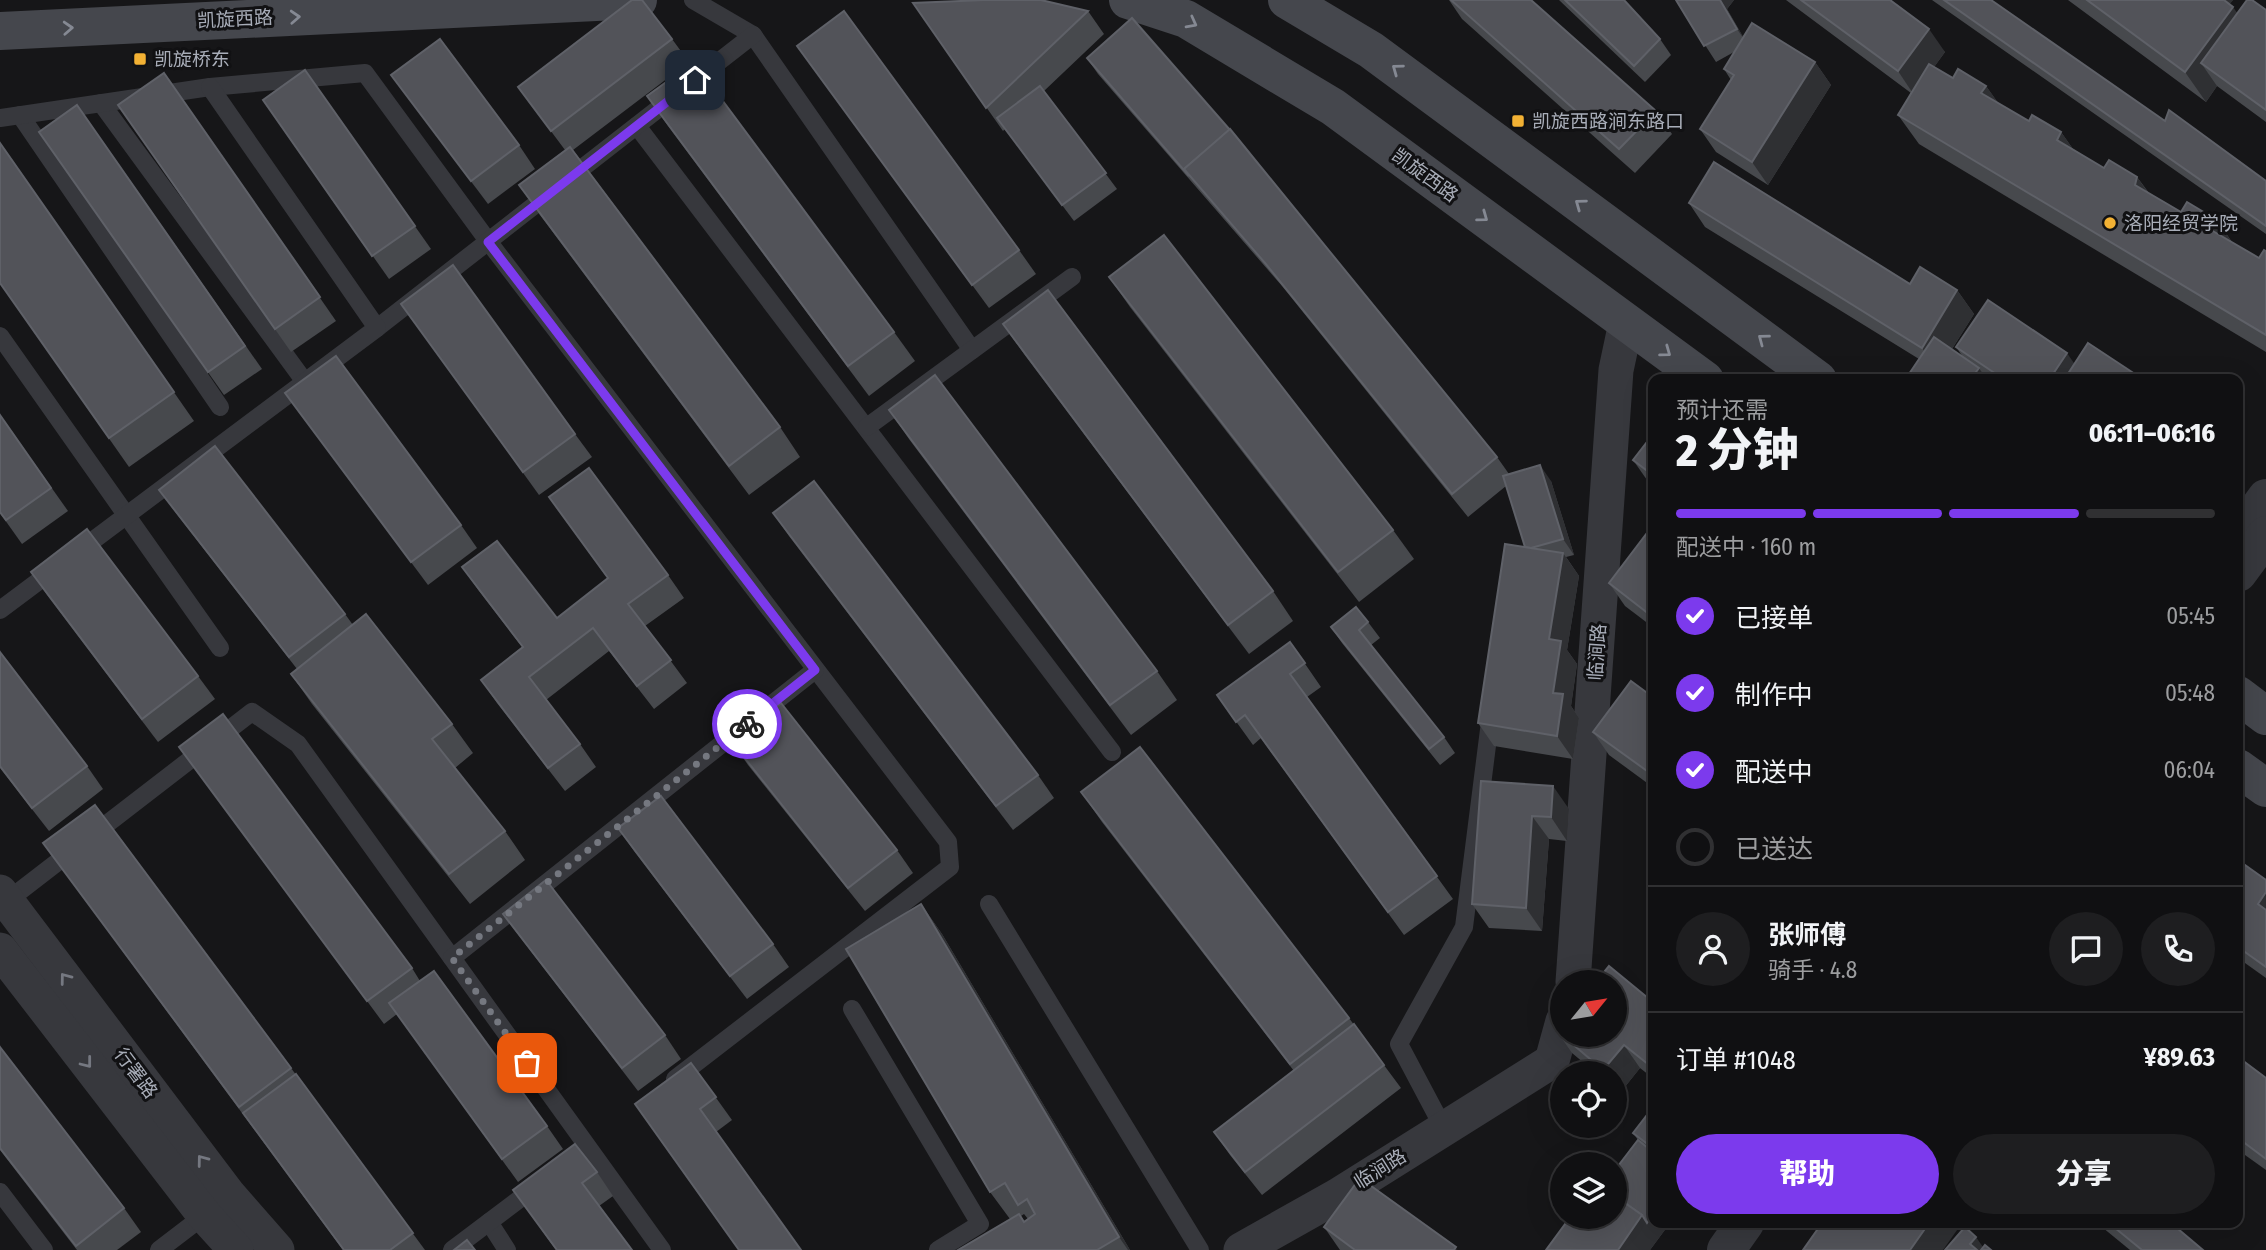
<!DOCTYPE html>
<html lang="zh">
<meta charset="utf-8">
<style>
body{margin:0;font-family:"Fira Sans Condensed","Noto Sans SC",sans-serif;background:#1e1e20;color:#f1f3f6;height:100vh;display:flex;flex-direction:column;font-size:26px;white-space:nowrap}
*{box-sizing:border-box;margin:0}
p{font-size:23px;color:#9c9d9f}
.icon{flex:none;width:38px;height:38px;fill:none;stroke:currentColor;stroke-width:2;stroke-linecap:round;stroke-linejoin:round}
.map{position:relative;flex:1;overflow:hidden}
.sheet{position:absolute;left:1648px;top:374px;width:595px;height:854px;display:flex;flex-direction:column;background:#101012;border-radius:14px;box-shadow:0 7px 28px #0002,0 0 0 2px #303032}
.sheet>*{flex:none}
.needle{width:46px;rotate:60deg}
.controls{position:absolute;left:1550px;top:970px;display:grid;gap:14px}
.controls a{display:grid;place-items:center;width:77px;height:77px;border-radius:50%;background:#101012;box-shadow:0 7px 28px #0002,0 0 0 2px #303032;font-size:35px}
.pin{position:absolute;display:grid;place-items:center;width:60px;height:60px;color:#fff;margin:-30px;border-radius:14px;box-shadow:0 4px 10px #0006}
.courier{position:absolute;display:grid;place-items:center;width:70px;height:70px;margin:-35px;border:5px solid #7c3aed;border-radius:50%;background:#fff;color:#222;box-shadow:0 2px 9px #0007}
.overview em{font-style:normal;font-weight:800}
.overview div{display:flex;flex-direction:column-reverse}
.overview{display:flex;align-items:center;justify-content:space-between;height:119px;padding:0 28px}
h1{font-size:46px;font-weight:800;line-height:52px}
.bar{display:grid;grid-template-columns:repeat(4,1fr);gap:10px 7px;align-content:center;height:84px;padding:0 28px}
.bar i{height:9px;border-radius:5px;background:#303032}
.bar .selected{background:#7c3aed}
.bar p{grid-column:span 4}
.line{display:flex;align-items:center;gap:18px;padding:0 28px;border-top:2px solid #303032}
.line div{flex:1}
.round{display:grid;place-items:center;flex:none;width:74px;height:74px;border-radius:37px;background:#1e1e20}
ol{padding:0 28px;list-style:none}
li{display:flex;align-items:center;gap:21px;height:77px}
li p{margin-inline-start:auto}
li .icon{padding:7px;border-radius:50%;background:#7c3aed;color:#fff;stroke-width:4}
li:last-child{color:#9c9d9f}
li i{width:38px;height:38px;border:4px solid #303032;border-radius:50%}
.cta{display:flex;gap:14px;margin-top:auto;padding:14px 28px}
.cta a{flex:1;height:80px;border-radius:42px;background:#7c3aed;color:#fff;font-size:28px;font-weight:800;line-height:80px;text-align:center}
.cta a+a{background:#1e1e20;color:#f1f3f6}
.map>svg:first-child{display:block}
</style>
<div class="map">
<svg width="2266" height="1250" viewBox="0 0 2266 1250">
<rect width="100%" height="100%" fill="#161618"/>
<g fill="none" stroke-linecap="round" stroke-linejoin="round">
<g stroke="#37383d" stroke-width="18">
<polyline points="693,0 753,35 972,350"/>
<polyline points="101,103 305,382"/>
<polyline points="20,115 220,407"/>
<polyline points="0,118 210,87 365,73 488,241 948,842 950,867 675,1079"/>
<polyline points="637,126 1112,752"/>
<polyline points="377,328 753,35"/>
<polyline points="0,336 220,648"/>
<polyline points="867,427 1072,277"/>
<polyline points="0,610 377,328 210,87"/>
<polyline points="7,901 252,712 298,744 662,1250"/>
<polyline points="989,904 1200,1250"/>
<polyline points="452,958 815,670"/>
<polyline points="852,1009 980,1224 938,1250"/>
<polyline points="1444,1129 1399,1044 1464,927 1491,714"/>
<polyline points="0,1192 44,1250"/>
<polyline points="489,1222 507,1250"/>
<polyline points="159,1250 210,1211"/>
<polyline points="452,1250 538,1185"/>
</g>
<g stroke="#37383d" stroke-width="35">
<polyline points="0,892 228,1194 277,1250"/>
<polyline points="0,950 205,1216 236,1250"/>
<polyline points="1573,982 1616,370 1626,323"/>
<polyline points="1241,1250 1337,1196 1552,1061 1563,1021"/>
</g>
<g stroke="#37383d" stroke-width="38">
<polyline points="2238,537 2266,498"/>
<polyline points="2238,573 2266,535"/>
<polyline points="1726,1250 1745,1223"/>
</g>
<g stroke="#45474d" stroke-width="38">
<polyline points="1128,0 1186,19 1333,107 1705,380"/>
<polyline points="1287,0 1371,50 1818,380"/>
<polyline points="0,31 638,0"/>
<polyline points="2238,695 2266,716"/>
<polyline points="2238,768 2266,788"/>
</g>
</g>
<g fill="#47494d" fill-rule="evenodd">
<polygon points="1449,0 1531,0 1656,111 1672,134 1635,173 1462,19"/>
<polygon points="1559,0 1624,0 1660,39 1671,55 1645,82"/>
<polygon points="1676,0 1734,0 1727,9 1743,37 1815,62 1831,85 1768,185 1716,152 1700,129 1731,80 1724,69 1734,52 1716,62"/>
<polygon points="1786,0 1890,0 1945,52 1934,67 1953,78 1986,86 1998,103 2029,121 2061,132 2073,149 2104,168 2137,177 2149,193 2181,212 2217,220 2232,242 2259,258 2266,251 2266,352 1919,144 1898,115 1911,93"/>
<polygon points="1932,0 1991,0 2165,121 2266,181 2266,234"/>
<polygon points="2068,0 2233,0 2229,4 2237,13 2266,10 2266,122 2217,86 2206,102"/>
<polygon points="913,3 1088,11 1104,34 1044,91 1117,189 1074,221 1005,129 1003,131"/>
<polygon points="672,39 689,62 573,150 780,427 800,457 749,495 540,215 519,185 565,150 518,87"/>
<polygon points="797,46 1019,250 1036,274 989,308"/>
<polygon points="1087,58 1497,457 1509,474 1551,481 1574,555 1566,557 1579,576 1567,650 1577,664 1571,706 1579,718 1573,759 1494,746 1478,723 1525,547 1506,486 1468,517 1282,286 1098,74"/>
<polygon points="305,70 431,249 389,279 263,100"/>
<polygon points="164,73 336,321 291,352 118,105"/>
<polygon points="391,75 519,145 535,169 488,204"/>
<polygon points="647,96 894,332 915,361 869,396 668,126"/>
<polygon points="77,105 262,369 224,395 39,132"/>
<polygon points="0,143 194,421 129,467 0,283"/>
<polygon points="1689,203 1910,284 1957,290 1974,314 1952,349 1963,357 1956,347 2074,363 2138,376 2141,380 1992,380 1983,374 1919,359 1705,227"/>
<polygon points="1109,277 1393,530 1414,559 1359,602 1130,307"/>
<polygon points="401,304 575,434 592,457 539,495"/>
<polygon points="1003,324 1273,591 1293,621 1249,654 1024,354"/>
<polygon points="285,393 461,525 477,548 428,585"/>
<polygon points="889,410 1157,671 1177,700 1131,735 909,439"/>
<polygon points="0,415 68,511 22,544 0,513"/>
<polygon points="1654,433 1654,490 1633,460"/>
<polygon points="159,490 345,614 353,625 452,724 473,753 455,768 505,831 525,860 470,904 312,704 291,674 297,669 176,513"/>
<polygon points="549,497 668,575 684,598 645,626 687,683 654,709 609,651 546,700 580,744 596,767 565,791 497,703 481,680 522,647 479,591 462,567 557,618 608,579"/>
<polygon points="773,513 1038,775 1054,798 1013,830 789,536"/>
<polygon points="1654,531 1654,628 1625,606 1609,583"/>
<polygon points="31,572 198,676 215,699 158,742 47,595"/>
<polygon points="1368,622 1380,638 1371,645 1444,737 1455,753 1440,765 1342,643 1331,627"/>
<polygon points="1290,642 1321,687 1307,697 1453,899 1404,935 1261,738 1253,745 1217,695"/>
<polygon points="0,652 87,766 103,789 49,831 0,768"/>
<polygon points="1654,698 1654,788 1609,755 1593,732"/>
<polygon points="732,742 897,850 913,873 865,911 748,765"/>
<polygon points="179,747 412,968 420,981 547,1126 563,1149 518,1182 397,1014 384,1024"/>
<polygon points="1481,781 1569,809 1567,841 1549,839 1542,931 1489,928 1472,904"/>
<polygon points="1081,792 1349,1018 1401,1088 1262,1195 1230,1155 1214,1132 1294,1071 1102,822"/>
<polygon points="618,828 773,944 789,967 747,999 634,851"/>
<polygon points="43,843 291,1068 425,1250 343,1250"/>
<polygon points="2238,860 2266,880 2266,978 2238,958"/>
<path d="M921,904L942,934L1130,1250H958L1010,1219L990,1192ZM1024,1214L1028,1219L1024,1221L1021,1216Z"/>
<polygon points="503,914 665,1035 681,1059 638,1091 520,937"/>
<polygon points="1654,1003 1654,1079 1640,1068 1620,1093 1615,1089 1615,1073 1596,1073 1572,1053 1556,1030"/>
<polygon points="0,1047 124,1208 141,1232 117,1250 77,1250 0,1150"/>
<polygon points="2238,1057 2266,1078 2266,1170 2238,1150"/>
<polygon points="691,1063 732,1120 716,1132 635,1104"/>
<polygon points="1654,1106 1654,1223 1670,1223 1650,1250 1546,1250 1615,1216 1638,1140 1633,1133"/>
<polygon points="597,1172 613,1196 599,1206 632,1250 556,1250 513,1190"/>
<polygon points="2097,1223 2171,1223 2203,1250 2130,1250"/>
<polygon points="1324,1227 1458,1250 1340,1250"/>
</g>
<g fill="#2f3033">
<polygon points="1720,0 1734,0 1727,9 1748,45 1737,29"/>
<polygon points="2213,0 2233,0 2223,13"/>
<polygon points="2233,7 2253,36 2201,63 2217,86 2206,102 2185,72"/>
<polygon points="1929,29 1945,52 1914,95 1898,71"/>
<polygon points="1815,62 1831,85 1768,185 1752,162"/>
<polygon points="1986,86 2007,115 1981,93"/>
<polygon points="2061,132 2082,162 2057,140"/>
<polygon points="2137,177 2158,207 2135,185"/>
<polygon points="2217,220 2237,250 2211,230"/>
<polygon points="1957,290 1974,314 1938,371 1922,348"/>
<polygon points="2067,353 2078,369 2071,380 2049,380"/>
<polygon points="1979,368 1987,380 1970,380"/>
<polygon points="1540,465 1551,481 1574,555 1563,539"/>
<polygon points="1563,553 1579,576 1567,650 1577,664 1571,706 1579,718 1573,759 1557,736 1549,639"/>
<polygon points="1553,786 1569,809 1567,841 1551,817"/>
<polygon points="1532,816 1549,839 1542,931 1526,908"/>
<polygon points="2266,892 2266,915 2258,904"/>
<polygon points="921,904 942,934 1130,1250 1128,1250 1119,1237"/>
<polygon points="1624,1045 1640,1068 1620,1093 1615,1087 1615,1073 1606,1073 1603,1070"/>
<polygon points="1654,1213 1654,1223 1670,1223 1650,1250 1618,1250 1642,1215"/>
<polygon points="1929,1223 1962,1223 1943,1250 1910,1250"/>
<polygon points="1976,1237 1985,1250 1975,1250 1970,1244"/>
</g>
<g fill="#525359" stroke="#5f6168" stroke-width="2">
<polygon points="632,0 642,0 672,39 551,131 518,87"/>
<polygon points="984,0 1041,0 1088,11 986,108 913,3"/>
<polygon points="1451,0 1531,0 1656,111 1619,149"/>
<polygon points="1565,0 1624,0 1660,39 1634,66"/>
<polygon points="1676,0 1720,0 1737,29 1704,46"/>
<polygon points="1801,0 1890,0 1929,29 1898,71"/>
<polygon points="1944,0 1991,0 2165,121 2169,110 2266,181 2266,226"/>
<polygon points="2087,0 2224,0 2233,7 2185,72"/>
<polygon points="2247,0 2252,0 2266,10 2266,110 2201,63"/>
<polygon points="844,11 1019,250 972,285 797,46"/>
<polygon points="1132,18 1230,130 1184,169 1189,176 1087,58"/>
<polygon points="1752,23 1815,62 1752,162 1700,129 1734,75 1724,69"/>
<polygon points="440,39 519,145 471,181 391,75"/>
<polygon points="694,62 894,332 848,366 647,96"/>
<polygon points="1929,64 1953,78 1958,69 1986,86 1981,93 2029,121 2032,115 2061,132 2057,140 2104,168 2109,160 2137,177 2135,185 2181,212 2187,202 2217,220 2211,230 2259,258 2264,250 2266,251 2266,335 1898,115"/>
<polygon points="305,70 415,226 372,256 263,100"/>
<polygon points="164,73 320,297 275,329 118,105"/>
<polygon points="1040,86 1106,173 1062,205 997,118"/>
<polygon points="77,105 245,346 208,372 39,132"/>
<polygon points="1230,129 1497,457 1452,494 1265,263 1184,169"/>
<polygon points="0,143 174,392 109,438 0,283"/>
<polygon points="570,147 780,427 729,466 519,185"/>
<polygon points="1714,162 1910,284 1920,267 1957,290 1922,348 1689,203"/>
<polygon points="1164,235 1393,530 1338,572 1109,277"/>
<polygon points="453,265 575,434 523,472 401,304"/>
<polygon points="1048,290 1273,591 1228,625 1003,324"/>
<polygon points="1988,300 2067,353 2049,380 2005,380 1956,347"/>
<polygon points="1934,337 1979,368 1970,380 1905,380"/>
<polygon points="2088,343 2138,376 2136,380 2064,380"/>
<polygon points="336,356 461,525 411,562 285,393"/>
<polygon points="935,375 1157,671 1110,705 889,410"/>
<polygon points="0,415 51,488 6,520 0,512"/>
<polygon points="1654,433 1654,476 1633,460"/>
<polygon points="215,446 345,614 289,657 159,490"/>
<polygon points="1540,465 1563,539 1531,548 1525,547 1503,476"/>
<polygon points="589,468 668,575 628,604 671,660 637,686 593,628 529,677 580,744 548,768 481,680 523,647 462,567 497,541 557,618 608,578 549,497"/>
<polygon points="814,481 1038,775 996,806 773,513"/>
<polygon points="87,529 198,676 142,719 31,572"/>
<polygon points="1650,529 1654,531 1654,618 1609,583"/>
<polygon points="1505,544 1563,553 1549,639 1561,641 1553,693 1563,694 1557,736 1478,723"/>
<polygon points="1356,607 1368,622 1359,630 1444,737 1429,749 1331,627"/>
<polygon points="366,614 452,724 432,739 505,831 449,874 291,674"/>
<polygon points="1290,642 1305,663 1290,674 1437,876 1388,912 1245,715 1236,722 1217,695"/>
<polygon points="0,652 87,766 32,808 0,766"/>
<polygon points="1631,681 1654,698 1654,776 1593,732"/>
<polygon points="781,703 897,850 848,888 732,742"/>
<polygon points="223,714 412,968 367,1001 179,747"/>
<polygon points="1140,747 1349,1018 1290,1064 1081,792"/>
<polygon points="1481,781 1553,786 1551,817 1532,816 1526,908 1472,904"/>
<polygon points="661,796 773,944 730,976 618,828"/>
<polygon points="95,805 291,1068 239,1107 43,843"/>
<polygon points="2238,860 2266,880 2266,892 2258,904 2266,910 2266,967 2238,947"/>
<polygon points="546,880 665,1035 622,1068 503,914"/>
<polygon points="921,904 1119,1237 1097,1250 958,1250 1019,1214 1024,1222 1035,1214 1027,1199 1018,1205 1005,1183 990,1192 846,949"/>
<polygon points="1609,966 1654,1003 1654,1069 1624,1045 1603,1070 1556,1030 1563,1022 1563,1034 1615,1034 1615,982 1596,982"/>
<polygon points="434,971 547,1126 502,1159 389,1003"/>
<polygon points="1354,1024 1384,1065 1245,1172 1214,1132"/>
<polygon points="0,1047 124,1208 76,1246 0,1148"/>
<polygon points="2238,1057 2266,1078 2266,1159 2238,1138"/>
<polygon points="691,1063 716,1097 700,1109 801,1250 739,1250 635,1104"/>
<polygon points="296,1074 413,1233 390,1250 344,1250 243,1113"/>
<polygon points="1654,1106 1654,1149 1633,1133"/>
<polygon points="1638,1140 1654,1153 1654,1213 1647,1223 1642,1215 1615,1196 1615,1170"/>
<polygon points="575,1144 597,1172 582,1183 632,1250 557,1250 513,1190"/>
<polygon points="1360,1178 1456,1247 1454,1250 1355,1250 1324,1227"/>
<polygon points="1615,1196 1642,1215 1618,1250 1546,1250 1571,1216 1615,1216"/>
<polygon points="1822,1223 1929,1223 1910,1250 1803,1250"/>
<polygon points="2109,1223 2171,1223 2203,1250 2142,1250"/>
<polygon points="1965,1227 1976,1237 1970,1244 1977,1250 1945,1250"/>
<polygon points="467,1240 475,1250 454,1250"/>
<polygon points="1985,1245 1991,1250 1981,1250"/>
</g>
<defs><path id="oneway-chevron" d="M-2-3.5L2.5 0L-2 3.5" fill="none" stroke-width="1.6" stroke-linecap="round" stroke-linejoin="round" transform="scale(1.75)"/></defs>
<g stroke="#858993">
<use href="#oneway-chevron" transform="translate(295 17) rotate(-3)"/>
<use href="#oneway-chevron" transform="translate(1192 23) rotate(28)"/>
<use href="#oneway-chevron" transform="translate(68 28) rotate(-3)"/>
<use href="#oneway-chevron" transform="translate(1397 69) rotate(-144)"/>
<use href="#oneway-chevron" transform="translate(1580 204) rotate(-144)"/>
<use href="#oneway-chevron" transform="translate(1483 217) rotate(36)"/>
<use href="#oneway-chevron" transform="translate(1763 339) rotate(-143)"/>
<use href="#oneway-chevron" transform="translate(1666 352) rotate(36)"/>
</g>
<g stroke="#757881">
<use href="#oneway-chevron" transform="translate(65 978) rotate(-127)"/>
<use href="#oneway-chevron" transform="translate(87 1063) rotate(52)"/>
<use href="#oneway-chevron" transform="translate(202 1160) rotate(-127)"/>
</g>
<g fill="none" stroke-linecap="round" stroke-linejoin="round">
<polyline stroke="#757880" stroke-width="7" stroke-dasharray="0 12.6" points="527,1063 452,958 747,724"/>
<polyline stroke="#7c3aed" stroke-width="9" points="695,80 488,242 815,670 747,724"/>
</g>
<g fill="#f2b134" stroke="#111113" stroke-width="2.5">
<rect x="133" y="52" width="14" height="14" rx="3.5"/>
<rect x="1511" y="114" width="14" height="14" rx="3.5"/>
<circle cx="2110" cy="223" r="7"/>
</g>
<g text-anchor="middle" dominant-baseline="central" stroke-width="6" stroke-linejoin="round" paint-order="stroke">
<g font-size="19" fill="#a8adb8" stroke="#111113">
<text transform="translate(235 19) rotate(-3)">凯旋西路</text>
<text transform="translate(1425 175) rotate(36)">凯旋西路</text>
<text transform="translate(1597 652) rotate(-86)">临涧路</text>
<text transform="translate(136 1073) rotate(53)">行署路</text>
<text transform="translate(1380 1169) rotate(-32)">临涧路</text>
</g>
<g font-size="19" fill="#a8adb8" stroke="#111113" text-anchor="start">
<text x="154" y="59">凯旋桥东</text>
<text x="1532" y="121">凯旋西路涧东路口</text>
<text x="2124" y="223">洛阳经贸学院</text>
</g>
</g>
</svg>
<div class="controls">
<a><svg class="needle" viewBox="-14 -14 28 28"><path d="M0-13l5 13h-10z" fill="#e53935"/><path d="M0 13l5-13h-10z" fill="#9c9d9f"/></svg></a>
<a><svg class="icon" aria-label="locate" viewBox="0 0 24 24"><circle cx="12" cy="12" r="6"/><path d="M12 2v4M12 18v4M2 12h4M18 12h4"/></svg></a>
<a><svg class="icon" aria-label="layers" viewBox="0 0 24 24"><path d="M12 4l9 5-9 5-9-5zM3 14l9 5 9-5"/></svg></a>
</div>
<div class="pin" style="left:527px;top:1063px;background:#ea580c"><svg class="icon" aria-label="bag" viewBox="0 0 24 24"><path d="M5 8h14l-1 12H6zM9 8a3 3 0 0 1 6 0"/></svg></div>
<div class="pin" style="left:695px;top:80px;background:#1f2937"><svg class="icon" aria-label="home" viewBox="0 0 24 24"><path d="M3 11l9-7 9 7M6 9v11h12V9"/></svg></div>
<div class="courier" style="left:747px;top:724px"><svg class="icon" aria-label="bike" viewBox="0 0 24 24"><circle cx="6" cy="16" r="4"/><circle cx="18" cy="16" r="4"/><path d="M6 16l4-8h5l3 8M10 8l3 8H6M13 5h3"/></svg></div>
<section class="sheet">
<div class="overview"><div><h1>2 分钟</h1><p>预计还需</p></div><em>06:11–06:16</em></div>
<div class="bar"><i class="selected"></i><i class="selected"></i><i class="selected"></i><i></i><p>配送中 · 160 m</p></div>
<ol>
<li><svg class="icon" aria-label="check" viewBox="0 0 24 24"><path d="M5 12l5 5 9-10"/></svg>已接单<p>05:45</p></li>
<li><svg class="icon" aria-label="check" viewBox="0 0 24 24"><path d="M5 12l5 5 9-10"/></svg>制作中<p>05:48</p></li>
<li><svg class="icon" aria-label="check" viewBox="0 0 24 24"><path d="M5 12l5 5 9-10"/></svg>配送中<p>06:04</p></li>
<li><i></i>已送达</li>
</ol>
<div class="line" style="height:126px"><a class="round"><svg class="icon" aria-label="person" viewBox="0 0 24 24"><circle cx="12" cy="8" r="4"/><path d="M4 21q1-7 8-7t8 7"/></svg></a><div><b>张师傅</b><p>骑手 · 4.8</p></div><a class="round"><svg class="icon" aria-label="chat" viewBox="0 0 24 24"><path d="M4 5h16v11H9l-5 4z"/></svg></a><a class="round"><svg class="icon" aria-label="phone" viewBox="0 0 24 24"><path d="M5 4h4l2 5-3 2q2 4 5 5l2-3 5 2v4C11 20 4 13 5 4z"/></svg></a></div>
<div class="line" style="height:91px"><div>订单 #1048</div><b>¥89.63</b></div>
<div class="cta"><a>帮助</a><a>分享</a></div>
</section>
</div>
